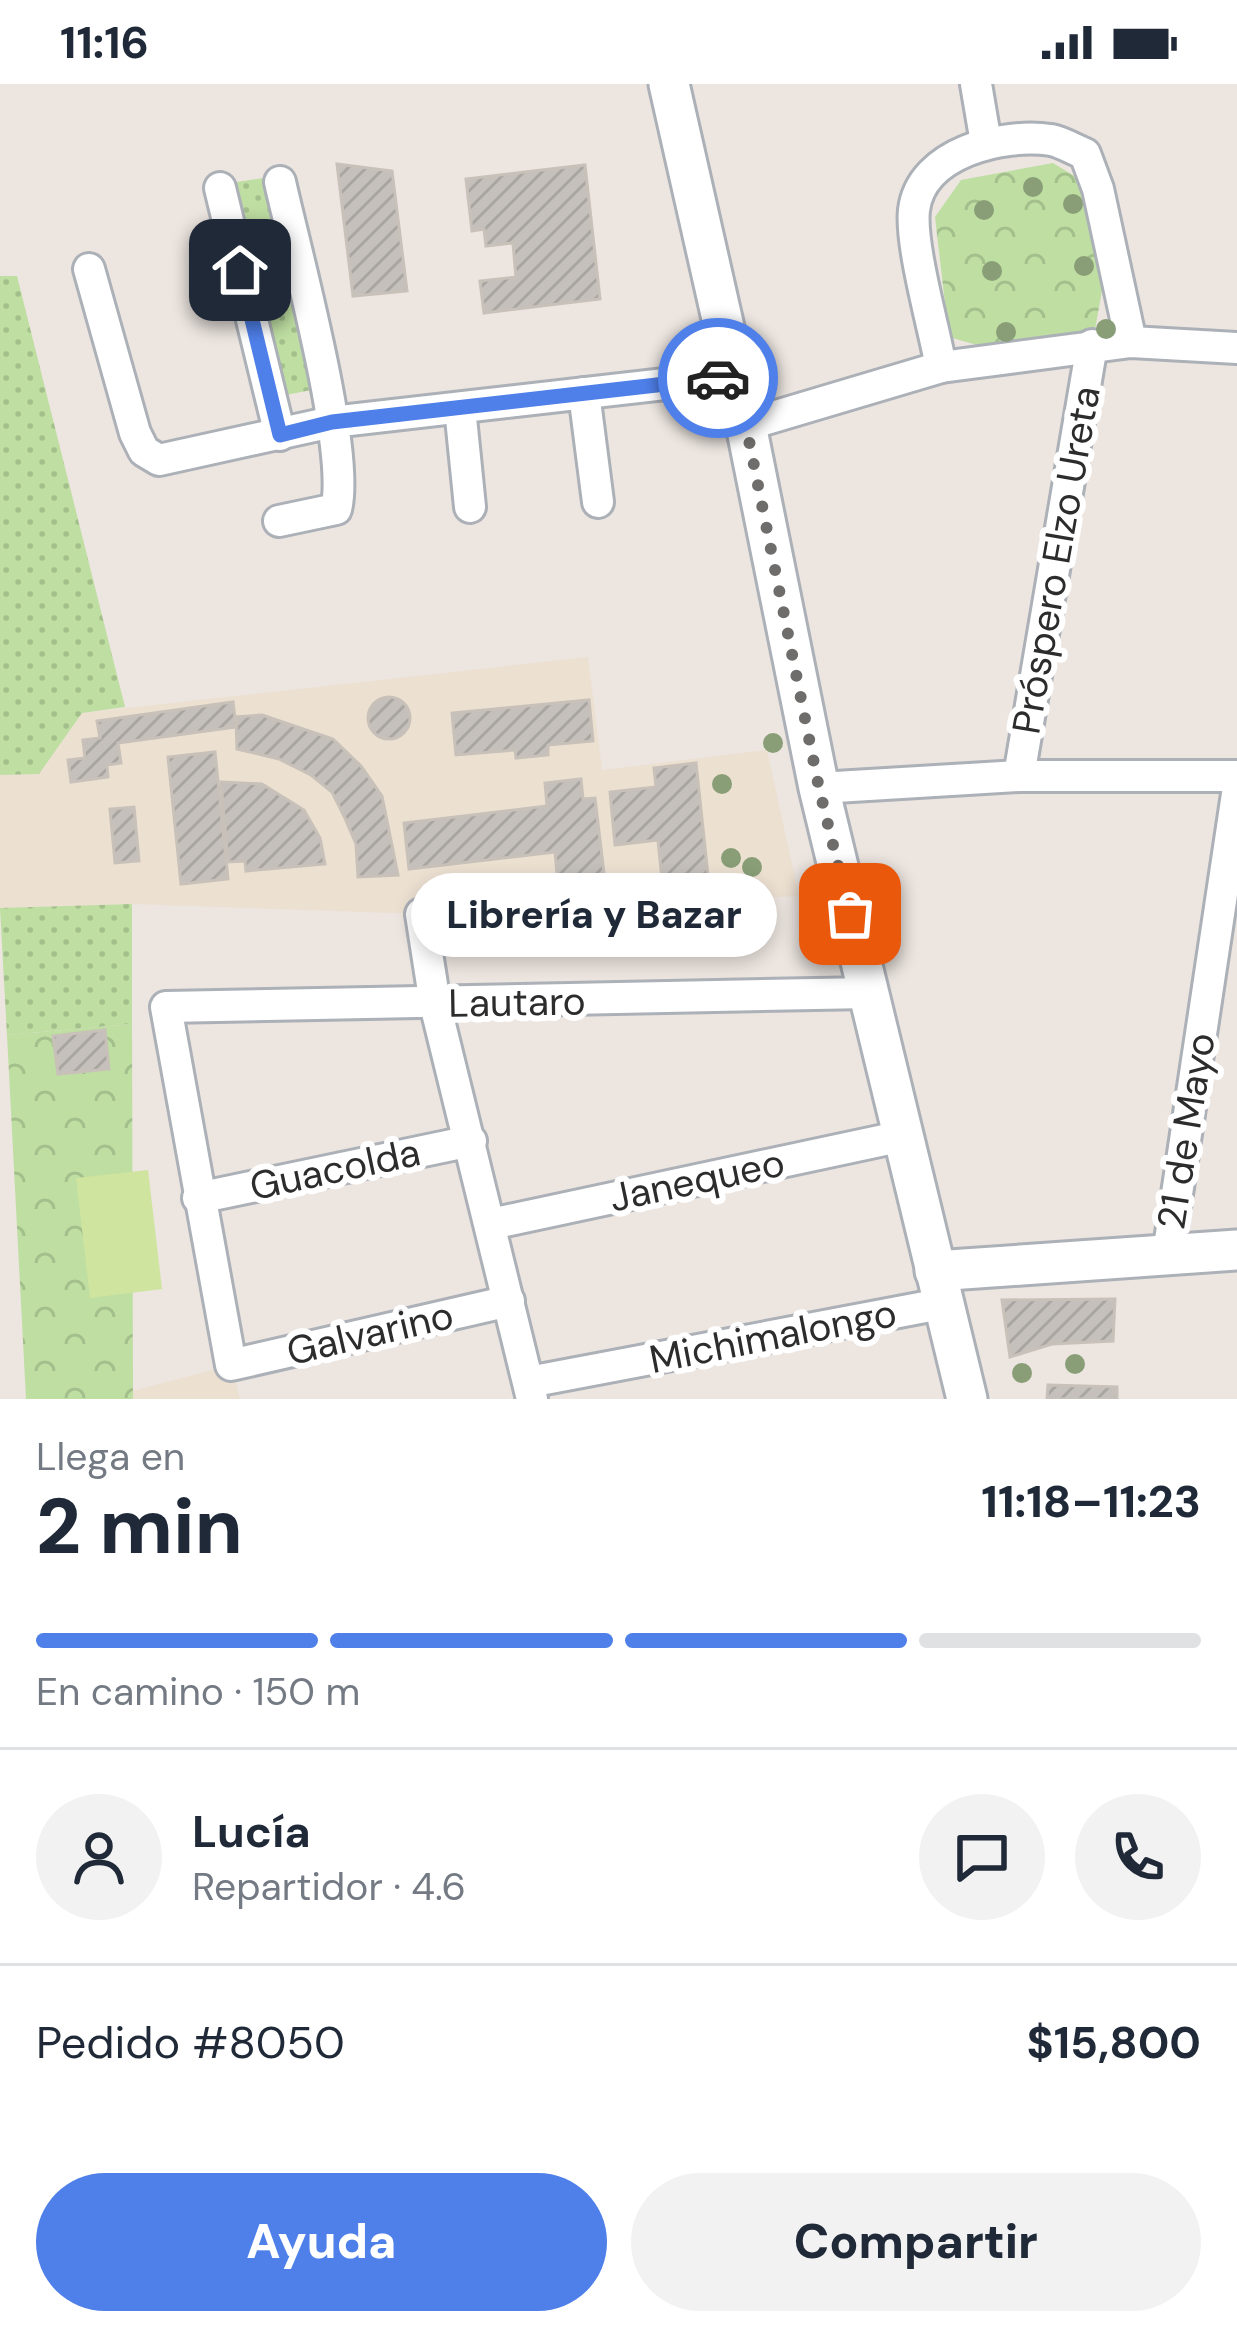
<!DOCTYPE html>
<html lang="es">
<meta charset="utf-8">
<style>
body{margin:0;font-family:"DM Sans",sans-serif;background:#f2f2f3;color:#1f2937;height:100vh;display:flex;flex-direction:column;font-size:45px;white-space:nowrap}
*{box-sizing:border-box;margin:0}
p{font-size:39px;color:#747a83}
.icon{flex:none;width:66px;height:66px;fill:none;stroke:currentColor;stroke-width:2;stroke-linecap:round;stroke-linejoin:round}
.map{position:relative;height:1315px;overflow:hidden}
.sheet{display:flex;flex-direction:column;background:#fff;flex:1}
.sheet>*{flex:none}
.pin{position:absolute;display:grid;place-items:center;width:102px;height:102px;color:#fff;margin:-51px;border-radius:24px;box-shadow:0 6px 18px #0006}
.courier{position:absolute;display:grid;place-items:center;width:120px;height:120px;margin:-60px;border:9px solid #4f80ea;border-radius:50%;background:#fff;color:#222;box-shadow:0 3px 15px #0007}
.bubble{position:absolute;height:84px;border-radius:42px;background:#fff;box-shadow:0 6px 18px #0003;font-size:39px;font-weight:800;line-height:84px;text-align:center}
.summary em{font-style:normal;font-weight:800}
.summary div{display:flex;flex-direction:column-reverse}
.summary{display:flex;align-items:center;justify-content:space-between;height:204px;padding:0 36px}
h1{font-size:78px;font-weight:800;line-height:90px}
.bar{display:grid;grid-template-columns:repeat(4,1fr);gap:18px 12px;align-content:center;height:144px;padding:0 36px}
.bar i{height:15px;border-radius:9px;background:#e0e1e3}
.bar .on{background:#4f80ea}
.bar p{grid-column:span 4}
.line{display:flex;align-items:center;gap:30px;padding:0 36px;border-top:3px solid #e0e1e3}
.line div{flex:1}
.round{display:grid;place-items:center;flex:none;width:126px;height:126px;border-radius:63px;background:#f2f2f3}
.button{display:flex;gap:24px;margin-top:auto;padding:24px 36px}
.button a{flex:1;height:138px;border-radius:72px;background:#4f80ea;color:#fff;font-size:48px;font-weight:800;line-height:138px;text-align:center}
.button a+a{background:#f2f2f3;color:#1f2937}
.status{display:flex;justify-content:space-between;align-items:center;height:84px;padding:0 60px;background:#fff;direction:ltr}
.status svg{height:33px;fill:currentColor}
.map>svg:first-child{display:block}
</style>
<div class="status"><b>11:16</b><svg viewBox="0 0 49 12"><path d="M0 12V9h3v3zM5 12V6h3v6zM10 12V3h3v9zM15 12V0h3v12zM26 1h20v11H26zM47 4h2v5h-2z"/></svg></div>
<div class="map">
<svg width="1237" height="1315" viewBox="0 0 1237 1315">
<defs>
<pattern id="grass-dots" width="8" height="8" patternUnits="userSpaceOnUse" patternTransform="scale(3)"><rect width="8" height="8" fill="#bedea2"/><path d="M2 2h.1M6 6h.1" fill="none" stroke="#a3bf8c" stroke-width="1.8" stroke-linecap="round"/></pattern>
<pattern id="forest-crowns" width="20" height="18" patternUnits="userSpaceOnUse" patternTransform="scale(3)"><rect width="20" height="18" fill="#bedea2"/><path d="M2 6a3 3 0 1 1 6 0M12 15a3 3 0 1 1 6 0" fill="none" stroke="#a3bf8c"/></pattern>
<pattern id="building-hatch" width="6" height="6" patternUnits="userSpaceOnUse" patternTransform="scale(3)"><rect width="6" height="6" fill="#c5c0bb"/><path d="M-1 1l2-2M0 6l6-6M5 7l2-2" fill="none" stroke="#a9a5a1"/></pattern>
</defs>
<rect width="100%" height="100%" fill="#ece5e0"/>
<g fill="#ece0d1">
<polygon points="588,573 602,686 767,666 799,812 421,830 132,820 0,824 0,691 39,690 82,629"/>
<polygon points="231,1281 240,1315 133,1315 133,1307"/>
</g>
<g fill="url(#grass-dots)">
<polygon points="263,94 316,305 281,312 231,99"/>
<polygon points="0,192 17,192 125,623 82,629 39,690 0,691"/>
<polygon points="132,820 132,940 7,951 0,824"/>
</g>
<g fill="url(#forest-crowns)">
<polygon points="1053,79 1084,98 1103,201 1094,251 991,265 949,253 935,133 961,96"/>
<polygon points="132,940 133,1315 26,1315 7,951"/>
</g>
<polygon fill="#cfe49e" points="148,1086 162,1205 90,1214 76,1094"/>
<g fill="url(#building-hatch)" stroke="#c8c1b9" stroke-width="3">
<polygon points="337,80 392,87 407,207 353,212"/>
<polygon points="585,81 600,215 484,229 480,197 516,193 513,159 486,162 484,145 472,147 466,95"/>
<circle cx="389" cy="634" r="21"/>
<polygon points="589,616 593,657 548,661 548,671 516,674 515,666 456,671 452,629"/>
<polygon points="233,618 236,643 118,659 121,679 107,681 108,693 71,698 68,676 85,674 83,656 100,654 97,637"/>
<polygon points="262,631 333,655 361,682 382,712 398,791 358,793 356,760 344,732 332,708 311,691 279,675 237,665 236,633"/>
<polygon points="215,668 228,795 181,800 168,673"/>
<polygon points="696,679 709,801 663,806 658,756 615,761 610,708 656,703 654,684"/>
<polygon points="581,695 583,715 595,714 606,806 559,812 555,768 409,785 404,739 547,722 545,699"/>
<polygon points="221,698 262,700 304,726 320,754 325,780 246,787 245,777 228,778"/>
<polygon points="134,723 139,777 115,779 110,725"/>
<polygon points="105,946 109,985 58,990 53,952"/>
<polygon points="1115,1215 1113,1257 1052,1260 1010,1273 1002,1216"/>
<polygon points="1048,1301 1117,1303 1117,1315 1047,1315"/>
</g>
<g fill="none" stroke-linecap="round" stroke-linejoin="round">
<g stroke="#acb0b7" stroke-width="36">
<g id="minor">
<polyline points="976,0 986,59"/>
<polyline points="220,104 280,351"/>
<polyline points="89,185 135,349 144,367 159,376 332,338 735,292"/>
<path d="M941,283C934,244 910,161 914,126C921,68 1003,49 1051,56C1062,58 1075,66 1085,70L1098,105L1131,258"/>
<polyline points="584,309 598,418"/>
<polyline points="460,324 470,423"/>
<polyline points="746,341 941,283 1131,258 1237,264"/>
<path d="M279,437L336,425C351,369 295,165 280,98"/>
<polyline points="1019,692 1092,261"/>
<polyline points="819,704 1019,692 1237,692"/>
<polyline points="421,830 435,920 532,1315"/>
<polyline points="198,1114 471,1057"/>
<polyline points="491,1140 903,1052"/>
<polyline points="1168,1170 1237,710"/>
<polyline points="509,1217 231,1281 166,923 868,909"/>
<polyline points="529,1298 946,1219"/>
</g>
</g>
<g stroke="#acb0b7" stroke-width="45">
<g id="tertiary">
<polyline points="669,0 746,341 819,704 967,1315"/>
<polyline points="935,1187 1237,1166"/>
</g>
</g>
<use href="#minor" stroke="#fff" stroke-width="30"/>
<use href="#tertiary" stroke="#fff" stroke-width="39"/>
</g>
<g fill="#899e77">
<circle cx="1033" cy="103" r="10"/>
<circle cx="1073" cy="120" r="10"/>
<circle cx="984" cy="126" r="10"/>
<circle cx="1084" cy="182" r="10"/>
<circle cx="992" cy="187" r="10"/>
<circle cx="1106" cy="245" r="10"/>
<circle cx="1006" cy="248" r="10"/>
<circle cx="773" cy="659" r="10"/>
<circle cx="722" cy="700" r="10"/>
<circle cx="731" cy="774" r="10"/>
<circle cx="752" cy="783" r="10"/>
<circle cx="822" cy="819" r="10"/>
<circle cx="1075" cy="1280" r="10"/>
<circle cx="1022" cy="1289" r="10"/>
</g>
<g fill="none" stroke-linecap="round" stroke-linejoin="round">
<polyline stroke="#6f6d6b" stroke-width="12" stroke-dasharray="0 21.6" points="718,294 736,292 819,704 850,830"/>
<polyline stroke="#4f80ea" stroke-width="15" points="240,186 280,351 332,338 718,294"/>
</g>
<g text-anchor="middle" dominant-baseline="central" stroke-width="12" stroke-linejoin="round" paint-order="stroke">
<g font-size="39" fill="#2c2c2c" stroke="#fff">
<text transform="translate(1056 476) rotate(-80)">Próspero Elzo Ureta</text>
<text transform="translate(517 918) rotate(-1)">Lautaro</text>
<text transform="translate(1186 1047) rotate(-81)">21 de Mayo</text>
<text transform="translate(335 1085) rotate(-12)">Guacolda</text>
<text transform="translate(697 1096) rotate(-12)">Janequeo</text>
<text transform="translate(370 1249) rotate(-13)">Galvarino</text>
<text transform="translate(773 1252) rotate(-11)">Michimalongo</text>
</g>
</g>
</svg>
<div class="pin" style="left:850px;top:830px;background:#ea580c"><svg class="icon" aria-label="bag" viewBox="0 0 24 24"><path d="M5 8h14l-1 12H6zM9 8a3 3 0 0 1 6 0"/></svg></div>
<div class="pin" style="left:240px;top:186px;background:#1f2937"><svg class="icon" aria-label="home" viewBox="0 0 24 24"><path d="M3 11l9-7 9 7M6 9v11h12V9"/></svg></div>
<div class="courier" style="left:718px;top:294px"><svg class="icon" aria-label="car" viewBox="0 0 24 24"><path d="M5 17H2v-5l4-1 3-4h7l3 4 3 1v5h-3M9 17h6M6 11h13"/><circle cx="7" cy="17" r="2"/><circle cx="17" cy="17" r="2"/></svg></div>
<div class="bubble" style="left:411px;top:789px;width:366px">Librería y Bazar</div>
</div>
<section class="sheet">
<div class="summary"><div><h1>2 min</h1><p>Llega en</p></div><em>11:18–11:23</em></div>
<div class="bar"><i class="on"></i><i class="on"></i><i class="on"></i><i></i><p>En camino · 150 m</p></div>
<div class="line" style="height:216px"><a class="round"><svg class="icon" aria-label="person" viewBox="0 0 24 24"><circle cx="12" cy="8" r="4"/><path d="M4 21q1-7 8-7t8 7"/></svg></a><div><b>Lucía</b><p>Repartidor · 4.6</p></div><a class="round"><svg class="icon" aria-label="chat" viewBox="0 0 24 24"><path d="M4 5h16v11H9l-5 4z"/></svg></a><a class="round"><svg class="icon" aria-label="phone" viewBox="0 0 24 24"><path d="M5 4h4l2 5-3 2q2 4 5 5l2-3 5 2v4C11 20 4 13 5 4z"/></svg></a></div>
<div class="line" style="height:156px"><div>Pedido #8050</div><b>$15,800</b></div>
<div class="button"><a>Ayuda</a><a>Compartir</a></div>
</section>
